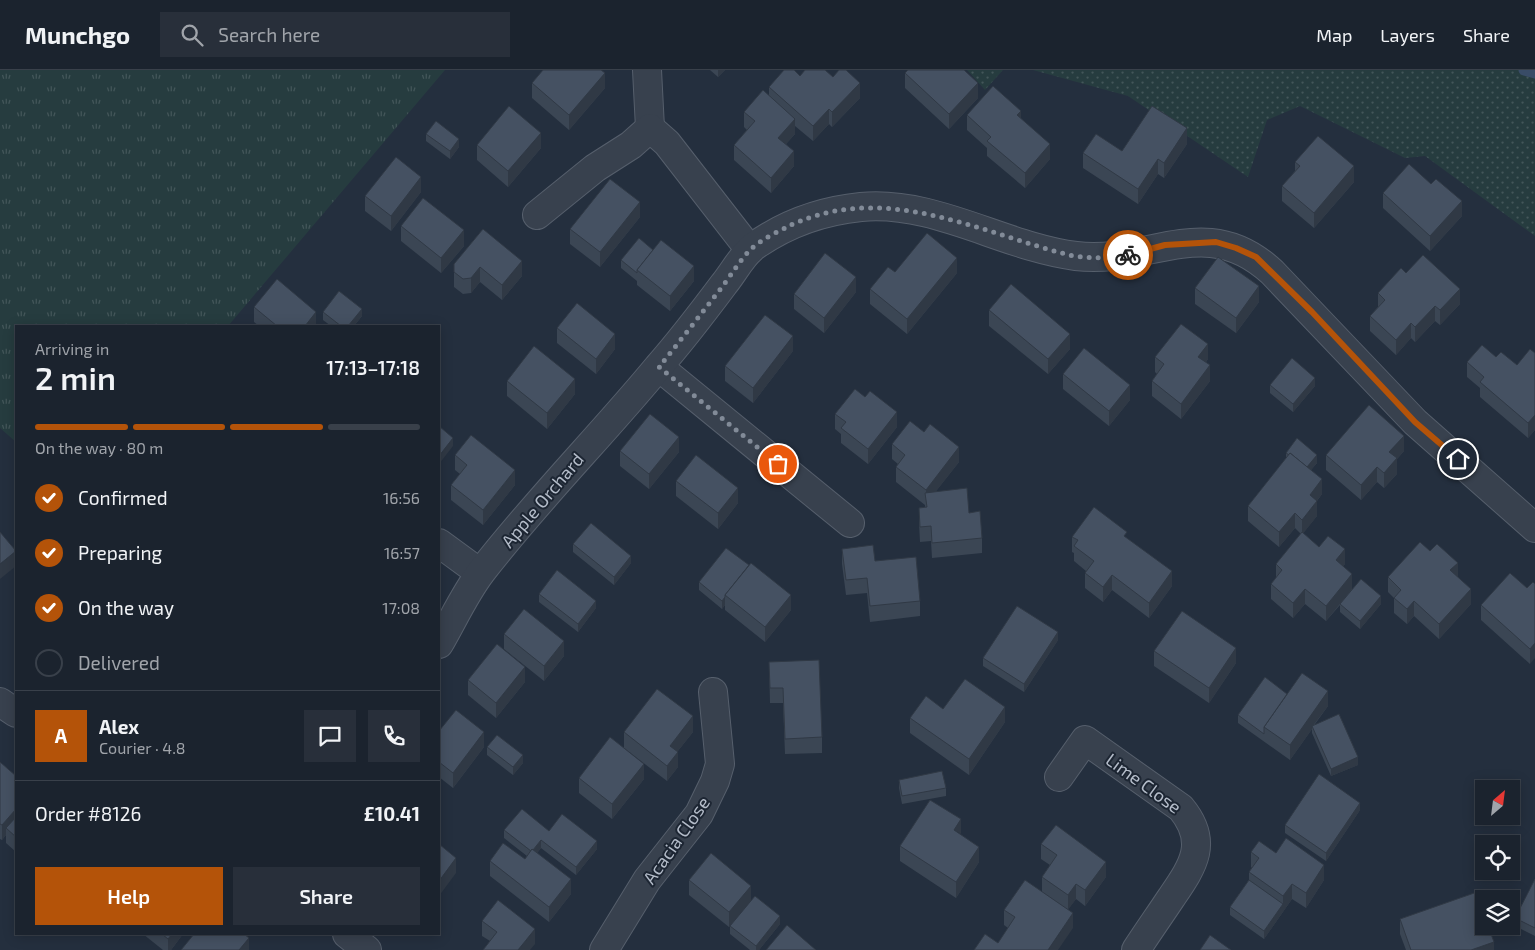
<!DOCTYPE html>
<meta charset="utf-8">
<style>
body{margin:0;font-family:"Exo 2",sans-serif;background:#282f3a;color:#f1f3f6;height:100vh;display:flex;flex-direction:column;font-size:19px;white-space:nowrap}
*{box-sizing:border-box;margin:0}
p{font-size:16px;color:#a0a4aa}
.icon{flex:none;width:28px;height:28px;fill:none;stroke:currentColor;stroke-width:2;stroke-linecap:round;stroke-linejoin:round}
.map{position:relative;flex:1;overflow:hidden}
.sheet{position:absolute;left:15px;top:255px;width:425px;height:610px;display:flex;flex-direction:column;background:#1b232e;border-radius:0px;box-shadow:0 2px 12px #0003,0 0 0 1px #39404a}
.sheet>*{flex:none}
.needle{width:32px;rotate:28deg}
.buttons{position:absolute;left:1475px;top:710px;display:grid;gap:10px}
.buttons a{display:grid;place-items:center;width:45px;height:45px;border-radius:0px;background:#1b232e;box-shadow:0 2px 12px #0003,0 0 0 1px #39404a;font-size:25px}
.pin{position:absolute;display:grid;place-items:center;width:42px;height:42px;color:#fff;margin:-21px;border:2px solid #fff;border-radius:50%;box-shadow:0 1px 5px #0007}
.courier{position:absolute;display:grid;place-items:center;width:50px;height:50px;margin:-25px;border:4px solid #b45309;border-radius:50%;background:#fff;color:#222;box-shadow:0 1px 6px #0007}
.summary em{font-style:normal;font-weight:600}
.summary div{display:flex;flex-direction:column-reverse}
.summary{display:flex;align-items:center;justify-content:space-between;height:85px;padding:0 20px}
h1{font-size:32px;font-weight:600;line-height:38px}
.bar{display:grid;grid-template-columns:repeat(4,1fr);gap:8px 5px;align-content:center;height:60px;padding:0 20px}
.bar i{height:6px;border-radius:4px;background:#39404a}
.bar .selected{background:#b45309}
.bar p{grid-column:span 4}
.line{display:flex;align-items:center;gap:12px;padding:0 20px;border-top:1px solid #39404a}
.line div{flex:1}
.round{display:grid;place-items:center;flex:none;width:52px;height:52px;border-radius:0px;background:#282f3a}
ol{padding:0 20px;list-style:none}
li{display:flex;align-items:center;gap:15px;height:55px}
li p{margin-inline-start:auto}
li .icon{padding:5px;border-radius:50%;background:#b45309;color:#fff;stroke-width:4}
li:last-child{color:#a0a4aa}
li i{width:28px;height:28px;border:2px solid #39404a;border-radius:50%}
.button{display:flex;gap:10px;margin-top:auto;padding:10px 20px}
.button a{flex:1;height:58px;border-radius:0px;background:#b45309;color:#fff;font-size:20px;font-weight:600;line-height:58px;text-align:center}
.button a+a{background:#282f3a;color:#f1f3f6}
header{display:flex;align-items:center;gap:30px;box-sizing:border-box;height:70px;padding:0 25px;background:#1b232e;border-bottom:1px solid #39404a}
header strong{font-size:24px}
nav{display:flex;gap:28px;margin-inline-start:auto;font-size:18px}
.search{width:350px;height:45px;background:#282f3a;display:flex;align-items:center;gap:12px;box-sizing:border-box;padding:0 18px;border-radius:0px;color:#a0a4aa;font-size:19px}
.map>svg:first-child{display:block}
</style>
<header>
<strong>Munchgo</strong>
<div class="search"><svg class="icon" aria-label="search" viewBox="0 0 24 24"><circle cx="10" cy="10" r="6"/><path d="M15 15l6 6"/></svg>Search here</div>
<nav><a>Map</a><a>Layers</a><a>Share</a></nav>
</header>
<div class="map">
<svg width="1535" height="880" viewBox="0 0 1535 880">
<defs>
<pattern id="grass-tufts" width="24" height="20" patternUnits="userSpaceOnUse" patternTransform="scale(1.25)"><rect width="24" height="20" fill="#263c3f"/><path d="M3 7l-1-3M5 7V3M7 7l1-3M15 17l-1-3M17 17v-4M19 17l1-3" fill="none" stroke="#435659"/></pattern>
<pattern id="park-dots" width="8" height="8" patternUnits="userSpaceOnUse" patternTransform="scale(1.25)"><rect width="8" height="8" fill="#263c3f"/><path d="M2 2h.1M6 6h.1" fill="none" stroke="#435659" stroke-width="1.8" stroke-linecap="round"/></pattern>
</defs>
<rect width="100%" height="100%" fill="#242f3e"/>
<polygon fill="url(#grass-tufts)" points="0,0 445,0 228,256 16,256 16,372 0,358"/>
<g fill="url(#park-dots)">
<polygon points="967,0 1003,0 985,20"/>
<polygon points="1033,0 1532,0 1535,1 1535,166 1425,86 1405,88 1300,36 1267,50 1248,107 1128,26"/>
</g>
<g fill="none" stroke-linecap="round" stroke-linejoin="round">
<polyline stroke="#394c67" stroke-width="11" points="1524,0 1535,3"/>
<g stroke="#565f6c" stroke-width="30">
<g id="minor">
<polyline points="647,0 650,58"/>
<polyline points="537,145 595,98 631,75 650,58 667,73 750,180"/>
<polyline points="659,297 850,453"/>
<polyline points="439,473 480,503"/>
<path d="M439,574C453,550 465,523 482,501C537,430 601,366 658,297C681,271 703,242 724,214C733,203 742,186 753,177C785,154 821,141 861,137C935,130 1004,177 1076,186C1150,195 1206,141 1272,202L1415,352L1535,458"/>
<polyline points="0,632 16,643"/>
<path d="M1059,707L1085,670L1181,738C1210,773 1192,797 1171,828C1159,846 1147,863 1136,880"/>
<polyline points="347,864 367,880"/>
<polyline points="604,880 647,810 699,744 715,711 720,694 713,622"/>
</g>
</g>
<use href="#minor" stroke="#38414e" stroke-width="28"/>
</g>
<g fill="#3b4654">
<polygon points="710,0 725,0 718,7"/>
<polygon points="905,3 978,28 949,59 905,18"/>
<polygon points="800,6 833,7 860,28 832,57 829,54 813,71 795,56 795,64 786,74 794,96 771,123 734,90 734,75 747,60 744,57 744,42 769,25 769,17"/>
<polygon points="532,13 605,18 569,60 532,28"/>
<polygon points="967,45 1021,49 1050,89 1025,118 987,86 987,78 967,60"/>
<polygon points="426,64 459,77 450,89 426,71"/>
<polygon points="1187,74 1164,108 1158,104 1138,134 1083,98 1083,83 1122,81"/>
<polygon points="477,75 541,78 508,117 477,90"/>
<polygon points="1295,92 1354,112 1314,158 1282,131 1282,116 1295,101"/>
<polygon points="421,122 391,161 365,141 365,126"/>
<polygon points="1383,123 1462,146 1430,181 1383,138"/>
<polygon points="640,147 600,197 570,174 570,159"/>
<polygon points="401,156 464,176 441,203 401,171"/>
<polygon points="483,159 522,206 502,230 480,212 471,223 463,224 454,217 454,194"/>
<polygon points="653,180 694,211 670,241 637,215 637,211 621,198 621,190"/>
<polygon points="957,203 907,264 870,234 870,219"/>
<polygon points="1406,203 1460,234 1440,255 1435,251 1415,272 1411,268 1396,285 1370,261 1370,246 1378,237 1378,223"/>
<polygon points="1195,218 1259,232 1236,263 1195,234"/>
<polygon points="856,222 824,263 794,239 794,224"/>
<polygon points="254,237 316,256 259,256 254,252"/>
<polygon points="989,240 1070,279 1048,304 989,256"/>
<polygon points="323,242 362,246 354,256 331,256 323,250"/>
<polygon points="557,258 615,279 596,304 557,273"/>
<polygon points="793,281 753,333 725,311 725,296"/>
<polygon points="1535,283 1535,360 1528,368 1480,327 1480,318 1467,307 1467,292 1496,287 1517,295"/>
<polygon points="1155,287 1208,289 1206,292 1210,311 1181,349 1152,326 1152,311 1157,304 1155,302"/>
<polygon points="1063,304 1130,330 1109,356 1063,319"/>
<polygon points="507,311 575,324 547,359 507,326"/>
<polygon points="1270,315 1315,316 1293,342 1270,323"/>
<polygon points="835,344 897,357 868,394 841,373 841,364 835,359"/>
<polygon points="892,374 959,392 936,421 969,443 982,468 982,483 932,488 931,471 920,472 919,453 919,438 925,437 925,435 896,412 896,397 898,394 892,389"/>
<polygon points="620,381 679,382 649,419 620,396"/>
<polygon points="1404,381 1397,389 1397,404 1384,418 1377,412 1361,430 1326,400 1326,385"/>
<polygon points="1286,383 1317,393 1311,400 1322,424 1317,431 1317,446 1303,463 1319,477 1345,494 1343,496 1352,519 1381,534 1360,559 1340,542 1340,535 1326,551 1305,534 1293,548 1271,529 1271,514 1276,508 1276,494 1301,464 1295,458 1279,477 1248,451 1248,436 1286,389"/>
<polygon points="455,385 515,415 483,455 451,430 451,415 460,404 455,400"/>
<polygon points="676,411 738,433 718,459 676,426"/>
<polygon points="1072,467 1127,468 1172,516 1149,548 1112,520 1103,532 1085,518 1085,503 1086,501 1074,491 1074,483 1072,482"/>
<polygon points="573,474 631,493 614,515 573,482"/>
<polygon points="842,479 875,491 920,531 920,546 870,552 867,523 846,525 842,494"/>
<polygon points="1388,507 1458,507 1471,534 1439,569 1414,546 1407,554 1394,543 1394,528 1388,522"/>
<polygon points="699,512 791,540 765,572 725,540 725,535 722,539 699,520"/>
<polygon points="1535,514 1530,594 1481,550 1481,535 1527,518"/>
<polygon points="539,524 596,538 578,562 539,532"/>
<polygon points="504,564 564,586 544,611 504,579"/>
<polygon points="1058,570 1024,622 983,596 983,588"/>
<polygon points="1154,581 1236,593 1209,633 1154,596"/>
<polygon points="769,592 822,667 822,683 785,684 783,633 770,633"/>
<polygon points="468,610 525,612 496,648 468,625"/>
<polygon points="1287,624 1328,636 1315,654 1358,695 1331,706 1312,663 1312,659 1290,690 1238,653 1238,645"/>
<polygon points="943,639 1005,652 969,705 910,663 910,648"/>
<polygon points="439,661 484,677 453,718 439,707"/>
<polygon points="624,662 693,662 677,682 678,697 667,711 624,678"/>
<polygon points="487,677 523,693 513,705 487,685"/>
<polygon points="0,692 16,706 16,782 6,773 6,765 2,770 0,769"/>
<polygon points="579,708 644,709 612,749 579,723"/>
<polygon points="899,710 946,718 946,726 902,734 899,718"/>
<polygon points="1360,740 1326,791 1285,763 1285,755"/>
<polygon points="504,760 549,761 597,779 576,805 541,778 537,783 571,824 549,852 490,806 490,791 525,789 527,786 504,768"/>
<polygon points="1041,774 1106,807 1085,836 1076,829 1068,839 1073,858 998,873 1008,858 1004,855 1004,840 1042,822 1042,807 1050,795 1041,789"/>
<polygon points="900,776 979,792 956,828 900,791"/>
<polygon points="1251,782 1276,783 1324,810 1306,838 1292,829 1264,869 1230,845 1230,837 1249,810 1249,802 1252,798 1251,797"/>
<polygon points="1535,809 1535,866 1515,856 1515,848"/>
<polygon points="689,810 751,831 729,857 689,825"/>
<polygon points="1400,849 1494,880 1406,880 1400,864"/>
<polygon points="482,851 535,874 490,871 482,866"/>
<polygon points="780,854 759,880 750,880 730,864 730,856"/>
<polygon points="143,864 183,864 171,880 163,880"/>
</g>
<g fill="#303945">
<polygon points="718,0 725,0 718,7"/>
<polygon points="605,3 605,18 569,60 569,45"/>
<polygon points="860,13 860,28 832,57 832,42"/>
<polygon points="978,13 978,28 949,59 949,44"/>
<polygon points="829,39 829,54 813,71 813,56"/>
<polygon points="1021,41 1021,56 1017,45"/>
<polygon points="795,49 795,64 778,83 778,68"/>
<polygon points="1187,58 1187,74 1164,108 1164,93"/>
<polygon points="541,63 541,78 508,117 508,101"/>
<polygon points="459,69 459,77 450,89 450,81"/>
<polygon points="1050,74 1050,89 1025,118 1025,103"/>
<polygon points="794,81 794,96 771,123 771,108"/>
<polygon points="1158,89 1158,104 1138,134 1138,119"/>
<polygon points="1354,96 1354,112 1314,158 1314,143"/>
<polygon points="421,107 421,122 391,161 391,146"/>
<polygon points="1462,131 1462,146 1430,181 1430,166"/>
<polygon points="640,132 640,147 600,197 600,182"/>
<polygon points="464,160 464,176 441,203 441,188"/>
<polygon points="957,188 957,203 907,264 907,249"/>
<polygon points="522,191 522,206 502,230 502,215"/>
<polygon points="694,196 694,211 670,241 670,226"/>
<polygon points="480,197 480,212 471,223 471,208"/>
<polygon points="856,207 856,222 824,263 824,248"/>
<polygon points="1259,216 1259,232 1236,263 1236,248"/>
<polygon points="1460,219 1460,234 1440,255 1440,240"/>
<polygon points="1435,236 1435,251 1415,272 1415,257"/>
<polygon points="362,239 362,246 354,256 348,256"/>
<polygon points="316,242 316,256 305,256"/>
<polygon points="1411,253 1411,268 1396,285 1396,270"/>
<polygon points="615,264 615,279 596,304 596,289"/>
<polygon points="1070,264 1070,279 1048,304 1048,289"/>
<polygon points="793,266 793,281 753,333 753,318"/>
<polygon points="1208,274 1208,289 1198,302 1198,287"/>
<polygon points="1210,295 1210,311 1181,349 1181,334"/>
<polygon points="1315,308 1315,316 1293,342 1293,334"/>
<polygon points="575,309 575,324 547,359 547,343"/>
<polygon points="1130,315 1130,330 1109,356 1109,341"/>
<polygon points="897,342 897,357 868,394 868,379"/>
<polygon points="1535,345 1535,360 1528,368 1528,353"/>
<polygon points="1404,366 1404,381 1397,389 1397,404 1384,418 1384,403 1389,382"/>
<polygon points="679,367 679,382 649,419 649,404"/>
<polygon points="453,368 453,376 439,394 439,386"/>
<polygon points="959,377 959,392 926,434 926,420"/>
<polygon points="1317,385 1317,393 1305,407 1305,399"/>
<polygon points="1377,397 1377,412 1361,430 1361,415"/>
<polygon points="515,400 515,415 483,455 483,440"/>
<polygon points="1322,409 1322,424 1310,440 1310,425"/>
<polygon points="738,418 738,433 718,459 718,443"/>
<polygon points="1317,431 1317,446 1302,465 1302,450"/>
<polygon points="1295,443 1295,458 1279,477 1279,462"/>
<polygon points="1345,479 1345,494 1336,505 1336,490"/>
<polygon points="16,481 16,496 0,509 0,494"/>
<polygon points="631,486 631,493 614,515 614,507"/>
<polygon points="1458,493 1458,508 1450,500"/>
<polygon points="1172,501 1172,516 1149,548 1149,533"/>
<polygon points="1352,504 1352,519 1326,551 1326,536"/>
<polygon points="1112,505 1112,520 1103,532 1103,517"/>
<polygon points="1305,519 1305,534 1293,548 1293,533"/>
<polygon points="1471,519 1471,534 1439,569 1439,554"/>
<polygon points="791,525 791,540 765,572 765,557"/>
<polygon points="1381,526 1381,534 1360,559 1360,551"/>
<polygon points="725,527 725,535 722,539 722,531"/>
<polygon points="596,531 596,538 578,562 578,554"/>
<polygon points="1414,531 1414,546 1407,554 1407,539"/>
<polygon points="1058,562 1058,570 1024,622 1024,614"/>
<polygon points="564,571 564,586 544,611 544,596"/>
<polygon points="1535,573 1535,588 1530,594 1530,579"/>
<polygon points="1236,578 1236,593 1209,633 1209,618"/>
<polygon points="525,597 525,612 496,648 496,633"/>
<polygon points="1328,621 1328,636 1312,657 1312,656 1312,659 1290,690 1290,675"/>
<polygon points="1005,637 1005,652 969,705 969,689"/>
<polygon points="693,646 693,662 670,691 670,676"/>
<polygon points="484,662 484,677 453,718 453,703"/>
<polygon points="678,682 678,697 667,711 667,696"/>
<polygon points="523,685 523,693 513,705 513,697"/>
<polygon points="1358,687 1358,695 1331,706 1331,699"/>
<polygon points="644,694 644,709 612,749 612,734"/>
<polygon points="1360,733 1360,740 1326,791 1326,783"/>
<polygon points="16,739 16,754 6,758 6,765 2,770 2,755"/>
<polygon points="961,749 961,764 954,760"/>
<polygon points="541,770 541,778 532,790 532,782"/>
<polygon points="597,771 597,779 576,805 576,797"/>
<polygon points="979,777 979,792 956,828 956,812"/>
<polygon points="456,788 456,803 439,826 439,811"/>
<polygon points="1106,792 1106,807 1085,836 1085,820"/>
<polygon points="1324,795 1324,810 1306,838 1306,823"/>
<polygon points="571,809 571,824 549,852 549,837"/>
<polygon points="1076,814 1076,829 1068,840 1068,825"/>
<polygon points="1292,814 1292,829 1264,869 1264,861 1283,834 1283,826"/>
<polygon points="751,816 751,831 729,857 729,842"/>
<polygon points="1073,843 1073,858 1058,880 1048,880"/>
<polygon points="780,846 780,854 759,880 756,880 756,876"/>
<polygon points="535,859 535,874 530,880 518,880"/>
<polygon points="172,864 183,864 171,880 168,880 168,869"/>
<polygon points="249,868 249,880 239,880"/>
<polygon points="1494,872 1494,880 1471,880"/>
</g>
<g fill="#455162" stroke="#303945">
<polygon points="543,0 601,0 605,3 569,45 532,13"/>
<polygon points="784,0 794,0 800,6 805,0 825,0 833,7 839,0 846,0 860,13 832,42 829,39 813,56 769,17"/>
<polygon points="908,0 964,0 978,13 949,44 905,3"/>
<polygon points="993,16 1021,41 1017,45 1050,74 1025,103 987,71 991,67 967,45"/>
<polygon points="763,20 795,49 778,68 794,81 771,108 734,75 755,51 744,42"/>
<polygon points="509,36 541,63 508,101 477,75"/>
<polygon points="1152,36 1187,58 1164,93 1158,89 1138,119 1083,83 1096,64 1122,81"/>
<polygon points="436,51 459,69 450,81 426,64"/>
<polygon points="1318,66 1354,96 1314,143 1282,116 1300,96 1295,92"/>
<polygon points="396,87 421,107 391,146 365,126"/>
<polygon points="1409,94 1431,114 1436,109 1462,131 1430,166 1383,123"/>
<polygon points="610,109 640,132 600,182 570,159"/>
<polygon points="423,128 464,160 441,188 401,156"/>
<polygon points="483,159 522,191 502,215 480,197 471,208 463,209 454,202 454,194"/>
<polygon points="927,163 957,188 907,249 870,219 888,197 895,202"/>
<polygon points="639,168 653,180 637,200 637,203 621,190"/>
<polygon points="661,170 694,196 670,226 637,200"/>
<polygon points="825,183 856,207 824,248 794,224"/>
<polygon points="1423,185 1460,219 1440,240 1435,236 1415,257 1411,253 1396,270 1370,246 1385,230 1378,223 1401,198 1406,203"/>
<polygon points="1218,187 1259,216 1236,248 1195,218"/>
<polygon points="277,209 316,242 305,256 277,256 254,237"/>
<polygon points="1011,214 1070,264 1048,289 989,240"/>
<polygon points="339,221 362,239 348,256 341,256 323,242"/>
<polygon points="577,233 615,264 596,289 557,258"/>
<polygon points="765,245 793,266 753,318 725,296"/>
<polygon points="1181,254 1208,274 1198,287 1210,295 1181,334 1152,311 1164,294 1155,287"/>
<polygon points="1482,275 1496,287 1501,282 1517,295 1530,279 1535,283 1535,345 1528,353 1480,312 1484,307 1467,292"/>
<polygon points="534,276 575,309 547,343 507,311"/>
<polygon points="1084,278 1130,315 1109,341 1063,304"/>
<polygon points="1292,288 1315,308 1293,334 1270,315"/>
<polygon points="855,319 865,327 870,321 897,342 868,379 841,358 846,352 835,344"/>
<polygon points="1369,335 1404,366 1389,382 1397,388 1384,403 1377,397 1361,415 1326,385"/>
<polygon points="650,344 679,367 649,404 620,381"/>
<polygon points="910,351 924,362 930,354 959,377 926,420 896,397 905,385 892,374"/>
<polygon points="439,356 453,368 439,386"/>
<polygon points="471,365 515,400 483,440 451,415 467,395 455,385"/>
<polygon points="1297,368 1317,385 1307,397 1290,383 1289,385 1286,383"/>
<polygon points="1290,383 1322,409 1310,425 1317,431 1302,450 1295,443 1279,462 1248,436"/>
<polygon points="696,385 738,418 718,443 676,411"/>
<polygon points="967,418 969,443 980,441 982,468 932,473 931,456 920,457 919,438 927,437 925,423"/>
<polygon points="1094,437 1127,462 1124,466 1172,501 1149,533 1112,505 1103,517 1085,503 1094,491 1074,476 1078,470 1072,467"/>
<polygon points="591,453 631,486 614,507 573,474"/>
<polygon points="0,462 16,481 0,494"/>
<polygon points="1302,462 1319,477 1328,466 1345,479 1336,490 1352,504 1326,536 1305,519 1293,533 1271,514 1282,500 1276,494"/>
<polygon points="1420,472 1430,481 1437,474 1458,493 1450,500 1471,519 1439,554 1414,531 1407,539 1394,528 1401,520 1388,507"/>
<polygon points="873,475 875,491 916,487 920,531 870,536 867,508 846,510 842,479"/>
<polygon points="726,478 749,495 725,525 725,527 722,531 699,512"/>
<polygon points="751,493 791,525 765,557 725,525"/>
<polygon points="557,500 596,531 578,554 539,524"/>
<polygon points="1510,503 1527,518 1533,512 1535,514 1535,573 1530,579 1481,535"/>
<polygon points="1361,509 1381,526 1360,551 1340,534"/>
<polygon points="1017,536 1058,562 1024,614 983,588"/>
<polygon points="524,539 564,571 544,596 504,564"/>
<polygon points="1182,541 1236,578 1209,618 1154,581"/>
<polygon points="497,574 525,597 496,633 468,610"/>
<polygon points="819,590 822,667 785,669 783,618 770,618 769,592"/>
<polygon points="1302,603 1328,621 1290,675 1264,657"/>
<polygon points="1265,607 1287,624 1264,657 1264,664 1238,645"/>
<polygon points="965,609 1005,637 969,689 910,648 926,626 943,639"/>
<polygon points="657,619 693,646 670,676 678,682 667,696 624,662"/>
<polygon points="456,640 484,662 453,703 439,692 439,661"/>
<polygon points="1339,644 1358,687 1331,699 1312,656"/>
<polygon points="497,665 523,685 513,697 487,677"/>
<polygon points="610,667 644,694 612,734 579,708"/>
<polygon points="0,692 16,706 16,719 14,721 16,723 16,739 2,755 0,754"/>
<polygon points="942,701 946,718 902,726 899,710"/>
<polygon points="1319,704 1360,733 1326,783 1285,755"/>
<polygon points="930,730 961,749 954,760 979,777 956,812 900,776"/>
<polygon points="522,739 549,761 562,744 597,771 576,797 541,770 533,780 532,779 531,781 504,760"/>
<polygon points="16,747 16,767 6,758"/>
<polygon points="1056,755 1106,792 1085,820 1076,814 1068,825 1042,807 1057,785 1041,774"/>
<polygon points="1286,768 1324,795 1306,823 1292,814 1283,826 1249,802 1259,788 1251,782 1259,771 1276,783"/>
<polygon points="503,773 525,789 532,779 571,809 549,837 490,791"/>
<polygon points="439,774 456,788 439,811"/>
<polygon points="711,783 751,816 729,842 689,810"/>
<polygon points="1535,809 1535,858 1515,848"/>
<polygon points="1025,810 1073,843 1048,880 974,880 985,864 998,873 1015,847 1004,840"/>
<polygon points="1249,810 1283,834 1264,861 1230,837"/>
<polygon points="1477,822 1484,843 1484,856 1488,856 1494,872 1471,880 1411,880 1400,849"/>
<polygon points="755,826 780,846 756,876 730,856"/>
<polygon points="498,830 535,859 518,880 483,880 497,862 482,851"/>
<polygon points="787,855 816,880 766,880"/>
<polygon points="162,864 172,864 168,869"/>
<polygon points="194,864 244,864 249,868 239,880 181,880"/>
<polygon points="1210,865 1231,880 1200,880"/>
</g>
<g fill="none" stroke-linecap="round" stroke-linejoin="round">
<path stroke="#828b98" stroke-width="5" stroke-dasharray="0 9" d="M778,394L659,297C680,271 701,244 722,217C731,205 739,192 749,181C760,170 777,162 791,155C886,111 980,163 1073,186L1095,188L1128,185"/>
<polyline stroke="#b45309" stroke-width="6" points="1128,185 1165,175 1216,172 1236,178 1256,187 1312,242 1415,352 1458,389"/>
</g>
<g text-anchor="middle" dominant-baseline="central" stroke-width="4" stroke-linejoin="round" paint-order="stroke">
<g font-size="18" fill="#b4bcc9" stroke="#1d2633">
<text transform="translate(542 430) rotate(-50)">Apple Orchard</text>
<text transform="translate(1144 713) rotate(36)">Lime Close</text>
<text transform="translate(676 770) rotate(-55)">Acacia Close</text>
</g>
</g>
</svg>
<div class="buttons">
<a><svg class="needle" viewBox="-14 -14 28 28"><path d="M0-13l5 13h-10z" fill="#e53935"/><path d="M0 13l5-13h-10z" fill="#a0a4aa"/></svg></a>
<a><svg class="icon" aria-label="locate" viewBox="0 0 24 24"><circle cx="12" cy="12" r="6"/><path d="M12 2v4M12 18v4M2 12h4M18 12h4"/></svg></a>
<a><svg class="icon" aria-label="layers" viewBox="0 0 24 24"><path d="M12 4l9 5-9 5-9-5zM3 14l9 5 9-5"/></svg></a>
</div>
<div class="pin" style="left:778px;top:394px;background:#ea580c"><svg class="icon" aria-label="bag" viewBox="0 0 24 24"><path d="M5 8h14l-1 12H6zM9 8a3 3 0 0 1 6 0"/></svg></div>
<div class="pin" style="left:1458px;top:389px;background:#1f2937"><svg class="icon" aria-label="home" viewBox="0 0 24 24"><path d="M3 11l9-7 9 7M6 9v11h12V9"/></svg></div>
<div class="courier" style="left:1128px;top:185px"><svg class="icon" aria-label="bike" viewBox="0 0 24 24"><circle cx="6" cy="16" r="4"/><circle cx="18" cy="16" r="4"/><path d="M6 16l4-8h5l3 8M10 8l3 8H6M13 5h3"/></svg></div>
<section class="sheet">
<div class="summary"><div><h1>2 min</h1><p>Arriving in</p></div><em>17:13–17:18</em></div>
<div class="bar"><i class="selected"></i><i class="selected"></i><i class="selected"></i><i></i><p>On the way · 80 m</p></div>
<ol>
<li><svg class="icon" aria-label="check" viewBox="0 0 24 24"><path d="M5 12l5 5 9-10"/></svg>Confirmed<p>16:56</p></li>
<li><svg class="icon" aria-label="check" viewBox="0 0 24 24"><path d="M5 12l5 5 9-10"/></svg>Preparing<p>16:57</p></li>
<li><svg class="icon" aria-label="check" viewBox="0 0 24 24"><path d="M5 12l5 5 9-10"/></svg>On the way<p>17:08</p></li>
<li><i></i>Delivered</li>
</ol>
<div class="line" style="height:90px"><b class="round" style="background:#b45309;color:#fff">A</b><div><b>Alex</b><p>Courier · 4.8</p></div><a class="round"><svg class="icon" aria-label="chat" viewBox="0 0 24 24"><path d="M4 5h16v11H9l-5 4z"/></svg></a><a class="round"><svg class="icon" aria-label="phone" viewBox="0 0 24 24"><path d="M5 4h4l2 5-3 2q2 4 5 5l2-3 5 2v4C11 20 4 13 5 4z"/></svg></a></div>
<div class="line" style="height:65px"><div>Order #8126</div><b>£10.41</b></div>
<div class="button"><a>Help</a><a>Share</a></div>
</section>
</div>
